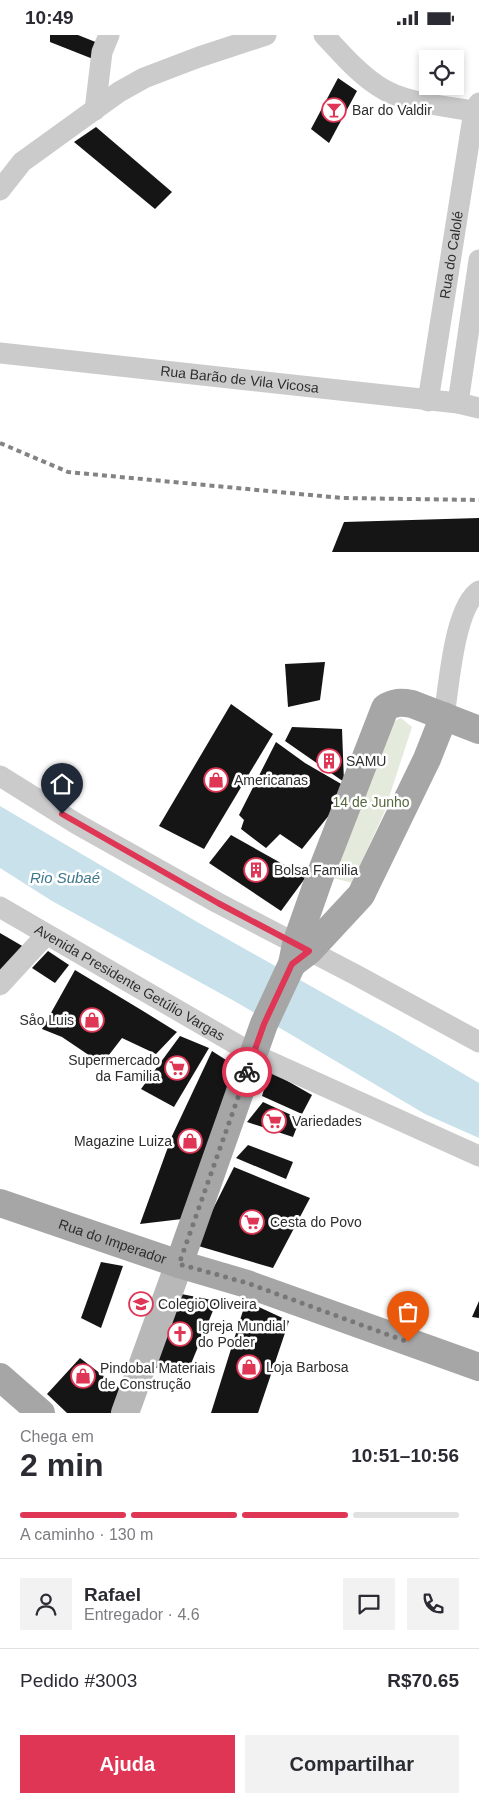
<!DOCTYPE html>
<html lang="pt">
<meta charset="utf-8">
<style>
body{margin:0;font-family:Arial,sans-serif;background:#f2f2f3;color:#2b2b33;height:100vh;display:flex;flex-direction:column;font-size:19px;white-space:nowrap}
*{box-sizing:border-box;margin:0}
p{font-size:16px;color:#7c7c81}
.icon{flex:none;width:28px;height:28px;fill:none;stroke:currentColor;stroke-width:2;stroke-linecap:round;stroke-linejoin:round}
.map{position:relative;height:1378px;overflow:hidden}
.details{display:flex;flex-direction:column;background:#fff;flex:1}
.details>*{flex:none}
.fabs{position:absolute;left:419px;top:15px;display:grid;gap:10px}
.fabs a{display:grid;place-items:center;width:45px;height:45px;border-radius:0px;background:#fff;box-shadow:0 2px 8px #0003;font-size:25px}
.pin{position:absolute;display:grid;place-items:center;width:42px;height:42px;color:#fff;margin:-51px -21px;border-radius:50% 50% 50% 0;rotate:-45deg;box-shadow:0 0 5px #0007}
.pin .icon{rotate:45deg}
.courier{position:absolute;display:grid;place-items:center;width:50px;height:50px;margin:-25px;border:4px solid #de3654;border-radius:50%;background:#fff;color:#222;box-shadow:0 1px 6px #0007}
.head em{font-style:normal;font-weight:600}
.head div{display:flex;flex-direction:column-reverse}
.head{display:flex;align-items:center;justify-content:space-between;height:85px;padding:0 20px}
h1{font-size:32px;font-weight:600;line-height:38px}
.bar{display:grid;grid-template-columns:repeat(4,1fr);gap:8px 5px;align-content:center;height:60px;padding:0 20px}
.bar i{height:6px;border-radius:4px;background:#e1e1e2}
.bar .active{background:#de3654}
.bar p{grid-column:span 4}
.line{display:flex;align-items:center;gap:12px;padding:0 20px;border-top:1px solid #e1e1e2}
.line div{flex:1}
.round{display:grid;place-items:center;flex:none;width:52px;height:52px;border-radius:0px;background:#f2f2f3}
.primary-button{display:flex;gap:10px;margin-top:auto;padding:10px 20px}
.primary-button a{flex:1;height:58px;border-radius:0px;background:#de3654;color:#fff;font-size:20px;font-weight:600;line-height:58px;text-align:center}
.primary-button a+a{background:#f2f2f3;color:#2b2b33}
.status{display:flex;justify-content:space-between;align-items:center;height:35px;padding:0 25px;background:#fff;direction:ltr}
.status svg{height:14px;fill:currentColor}
.map>svg:first-child{display:block}
</style>
<div class="status"><b>10:49</b><svg viewBox="0 0 49 12"><path d="M0 12V9h3v3zM5 12V6h3v6zM10 12V3h3v9zM15 12V0h3v12zM26 1h20v11H26zM47 4h2v5h-2z"/></svg></div>
<div class="map">
<svg width="479" height="1378" viewBox="0 0 479 1378">
<rect width="100%" height="100%" fill="#fff"/>
<polygon fill="#e5ebdc" points="401,683 412,692 384,778 352,848 326,841 393,687"/>
<polygon fill="#c9e1ea" points="0,771 199,888 394,998 479,1048 479,1103 425,1079 236,967 52,866 0,833"/>
<g fill="#151515">
<polygon points="50,0 78,0 98,8 93,24 50,7"/>
<polygon points="338,43 357,56 329,108 311,94"/>
<polygon points="96,92 172,157 155,174 74,107"/>
<polygon points="479,483 479,517 332,517 344,487"/>
<polygon points="325,627 320,665 288,672 285,629"/>
<polygon points="231,669 273,699 204,814 159,791"/>
<polygon points="292,692 342,694 344,747 285,706"/>
<polygon points="276,707 305,728 350,754 302,814 280,799 266,813 241,794 244,785 239,780"/>
<polygon points="231,800 306,842 281,876 209,828"/>
<polygon points="0,898 24,912 0,940"/>
<polygon points="48,916 69,930 55,948 32,933"/>
<polygon points="75,935 143,976 177,997 156,1019 122,1003 102,1029 62,1002 42,994"/>
<polygon points="180,1001 209,1013 174,1072 141,1054"/>
<polygon points="212,1016 237,1032 182,1184 140,1189 172,1101"/>
<polygon points="270,1036 312,1060 302,1079 262,1061"/>
<polygon points="263,1067 300,1084 293,1102 247,1087"/>
<polygon points="248,1110 293,1127 286,1144 236,1123"/>
<polygon points="234,1132 310,1163 273,1233 195,1210"/>
<polygon points="101,1227 123,1231 101,1293 81,1283"/>
<polygon points="171,1257 217,1266 188,1336 146,1332"/>
<polygon points="246,1266 289,1286 258,1378 211,1378"/>
<polygon points="479,1266 479,1283 472,1282"/>
<polygon points="80,1323 126,1358 112,1378 67,1378 47,1359"/>
</g>
<g fill="none" stroke-linecap="round" stroke-linejoin="round">
<g stroke="#cbcbcb" stroke-width="21">
<path d="M324,0C341,18 357,37 378,51C404,69 448,71 479,77"/>
<polyline points="95,75 102,17 109,0"/>
<polyline points="0,155 22,127 119,57 144,43 199,22 266,0"/>
<path id="s1" d="M0,318L458,368L479,373"/>
<path id="s2" d="M428,366L474,76L479,68"/>
<polyline points="458,368 479,225"/>
<path d="M444,681C449,652 454,572 479,556"/>
<polyline points="0,741 77,789 218,868 356,940 479,1007"/>
<path id="s3" d="M0,872L253,1019L479,1121"/>
<polyline points="0,950 46,900"/>
</g>
<polyline stroke="#b8b8b8" stroke-width="28" points="125,1378 179,1229"/>
<g stroke="#a6a6a6" stroke-width="28">
<polyline points="292,929 309,916 361,860 427,724 444,681"/>
<path id="s4" d="M0,1168L179,1229L247,1249L479,1332"/>
<path d="M179,1229L264,989L292,929L296,909L321,838L385,673C394,667 401,667 412,669L479,695"/>
<polyline points="0,1342 41,1378"/>
</g>
<polyline stroke="#838383" stroke-width="4" stroke-dasharray="5 4" stroke-linecap="butt" points="0,408 68,437 342,463 479,465"/>
</g>
<g fill="none" stroke-linecap="round" stroke-linejoin="round">
<polyline stroke="#777" stroke-width="5" stroke-dasharray="0 9" points="247,1037 179,1229 247,1248 408,1307"/>
<polyline stroke="#de3654" stroke-width="6" points="62,779 218,868 309,916 292,929 264,989 247,1037"/>
</g>
<defs>
<g id="bar-ring" transform="scale(1.25)"><circle r="9.5" fill="#fff" stroke="#de3654" stroke-width="1.5"/><path d="M-6-5H6L.8 .8V4.5H3.5V6h-7V4.5H-.8V.8Z" fill="#de3654"/></g>
<g id="building-ring" transform="scale(1.25)"><circle r="9.5" fill="#fff" stroke="#de3654" stroke-width="1.5"/><path d="M-4-6H4V6H1V3H-1V6H-4ZM-2.5-4.3h1.7v1.8h-1.7ZM.8-4.3h1.7v1.8H.8ZM-2.5-1h1.7V.8h-1.7ZM.8-1h1.7V.8H.8Z" fill="#de3654"/></g>
<g id="shop-ring" transform="scale(1.25)"><circle r="9.5" fill="#fff" stroke="#de3654" stroke-width="1.5"/><path d="M-5-2.5h2.3a2.7 3.5 0 0 1 5.4 0H5L5.5 6h-11ZM-1.5-2.5h3a1.5 2.3 0 0 0-3 0Z" fill="#de3654"/></g>
<g id="supermarket-ring" transform="scale(1.25)"><circle r="9.5" fill="#fff" stroke="#de3654" stroke-width="1.5"/><path d="M-6-5.5h2.5l.6 2H6L4.5 2H-2.5L-4.4-4H-6ZM-1.5 3.2a1.3 1.3 0 1 0 .1 0ZM3 3.2a1.3 1.3 0 1 0 .1 0Z" fill="#de3654"/></g>
<g id="school-ring" transform="scale(1.25)"><circle r="9.5" fill="#fff" stroke="#de3654" stroke-width="1.5"/><path d="M0-5L7-2L0 1L-7-2ZM-4 1L0 2.5L4 1V4Q0 6-4 4Z" fill="#de3654"/></g>
<g id="church-ring" transform="scale(1.25)"><circle r="9.5" fill="#fff" stroke="#de3654" stroke-width="1.5"/><path d="M-1.2-6h2.4v3.5h3.3v2.4h-3.3V6h-2.4V-.1h-3.3v-2.4h3.3Z" fill="#de3654"/></g>
</defs>
<g fill-rule="evenodd">
<use href="#bar-ring" x="334" y="75"/>
<use href="#building-ring" x="329" y="726"/>
<use href="#shop-ring" x="216" y="745"/>
<use href="#building-ring" x="256" y="835"/>
<use href="#shop-ring" x="92" y="985"/>
<use href="#supermarket-ring" x="177" y="1033"/>
<use href="#supermarket-ring" x="274" y="1086"/>
<use href="#shop-ring" x="190" y="1106"/>
<use href="#supermarket-ring" x="252" y="1187"/>
<use href="#school-ring" x="141" y="1269"/>
<use href="#church-ring" x="180" y="1299"/>
<use href="#shop-ring" x="249" y="1332"/>
<use href="#shop-ring" x="83" y="1341"/>
</g>
<g text-anchor="middle" dominant-baseline="central" stroke-width="5" stroke-linejoin="round" paint-order="stroke">
<g font-size="14" fill="#2e2e2e" stroke="#fff" text-anchor="start">
<text x="352" y="75">Bar do Valdir</text>
<text x="346" y="726">SAMU</text>
<text x="234" y="745">Americanas</text>
<text x="274" y="835">Bolsa Familia</text>
<text x="74" y="985" text-anchor="end">Såo Luis</text>
<text x="160" y="1025" text-anchor="end">Supermercado<tspan x="160" dy="16">da Familia</tspan></text>
<text x="292" y="1086">Variedades</text>
<text x="172" y="1106" text-anchor="end">Magazine Luiza</text>
<text x="270" y="1187">Cesta do Povo</text>
<text x="158" y="1269">Colegio Oliveira</text>
<text x="198" y="1291">Igreja Mundial<tspan x="198" dy="16">do Poder</tspan></text>
<text x="266" y="1332">Loja Barbosa</text>
<text x="100" y="1333">Pindobal Materiais<tspan x="100" dy="16">de Construção</tspan></text>
</g>
<g font-size="14" fill="#2e2e2e" stroke="#fff">
<text stroke="none"><textPath href="#s2" startOffset="148">Rua do Calolé</textPath></text>
<text stroke="none"><textPath href="#s1" startOffset="241">Rua Barão de Vila Vicosa</textPath></text>
<text stroke="none"><textPath href="#s3" startOffset="150">Avenida Presidente Getúlio Vargas</textPath></text>
<text stroke="none"><textPath href="#s4" startOffset="119">Rua do Imperador</textPath></text>
</g>
<g font-size="14" fill="#55683d" stroke="#fff">
<text x="371" y="767">14 de Junho</text>
</g>
<g font-size="15" font-style="italic" fill="#3f778d" stroke="#fff">
<text x="65" y="842">Rio Subaé</text>
</g>
</g>
</svg>
<div class="fabs">
<a><svg class="icon" aria-label="locate" viewBox="0 0 24 24"><circle cx="12" cy="12" r="6"/><path d="M12 2v4M12 18v4M2 12h4M18 12h4"/></svg></a>
</div>
<div class="pin" style="left:408px;top:1307px;background:#ea580c"><svg class="icon" aria-label="bag" viewBox="0 0 24 24"><path d="M5 8h14l-1 12H6zM9 8a3 3 0 0 1 6 0"/></svg></div>
<div class="pin" style="left:62px;top:779px;background:#1f2937"><svg class="icon" aria-label="home" viewBox="0 0 24 24"><path d="M3 11l9-7 9 7M6 9v11h12V9"/></svg></div>
<div class="courier" style="left:247px;top:1037px"><svg class="icon" aria-label="bike" viewBox="0 0 24 24"><circle cx="6" cy="16" r="4"/><circle cx="18" cy="16" r="4"/><path d="M6 16l4-8h5l3 8M10 8l3 8H6M13 5h3"/></svg></div>
</div>
<section class="details">
<div class="head"><div><h1>2 min</h1><p>Chega em</p></div><em>10:51–10:56</em></div>
<div class="bar"><i class="active"></i><i class="active"></i><i class="active"></i><i></i><p>A caminho · 130 m</p></div>
<div class="line" style="height:90px"><a class="round"><svg class="icon" aria-label="person" viewBox="0 0 24 24"><circle cx="12" cy="8" r="4"/><path d="M4 21q1-7 8-7t8 7"/></svg></a><div><b>Rafael</b><p>Entregador · 4.6</p></div><a class="round"><svg class="icon" aria-label="chat" viewBox="0 0 24 24"><path d="M4 5h16v11H9l-5 4z"/></svg></a><a class="round"><svg class="icon" aria-label="phone" viewBox="0 0 24 24"><path d="M5 4h4l2 5-3 2q2 4 5 5l2-3 5 2v4C11 20 4 13 5 4z"/></svg></a></div>
<div class="line" style="height:65px"><div>Pedido #3003</div><b>R$70.65</b></div>
<div class="primary-button"><a>Ajuda</a><a>Compartilhar</a></div>
</section>
